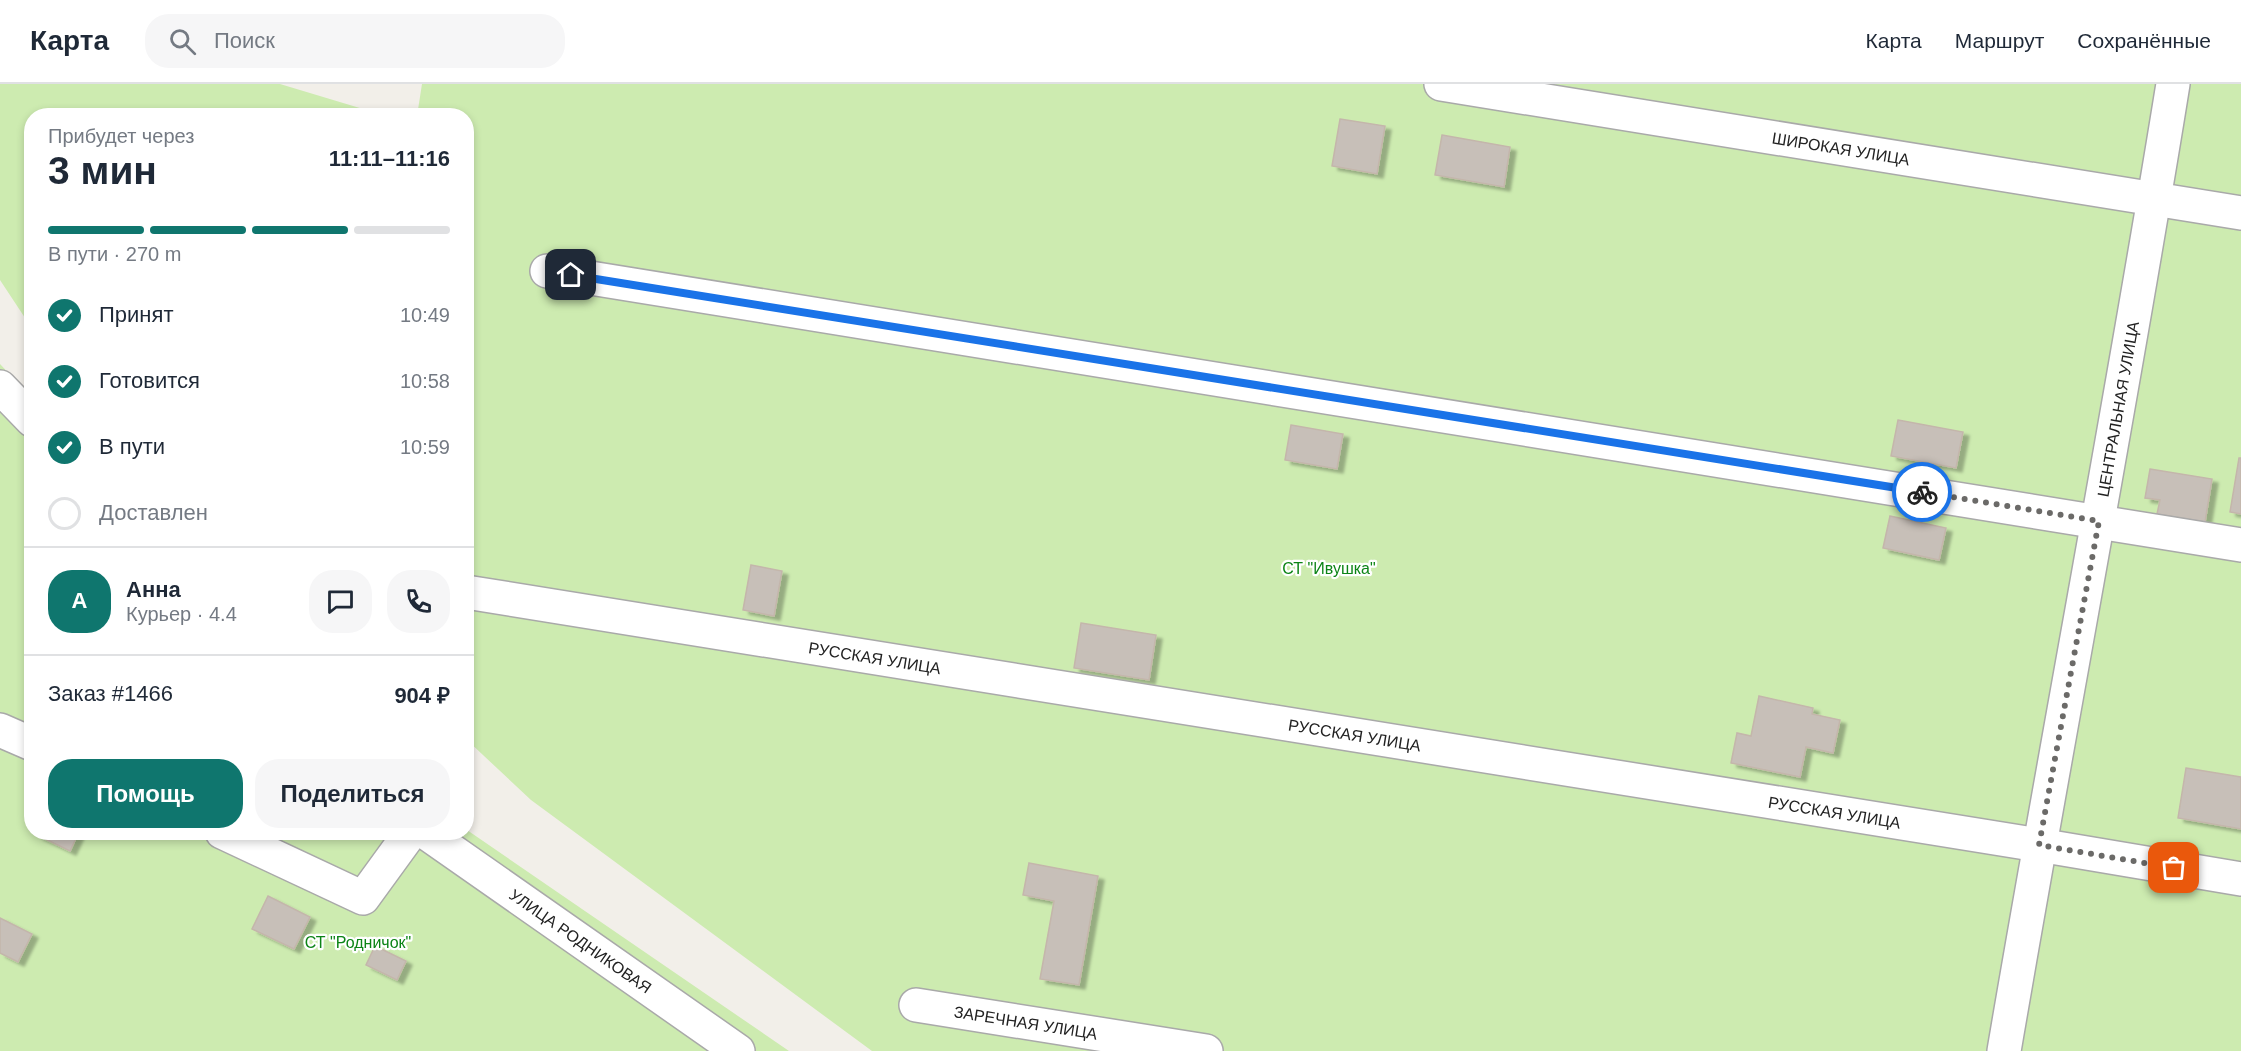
<!DOCTYPE html>
<html lang="ru">
<meta charset="utf-8">
<style>
body{margin:0;font-family:Arial,sans-serif;background:#f6f6f7;color:#1f2937;height:100vh;display:flex;flex-direction:column;font-size:22px;white-space:nowrap}
*{box-sizing:border-box;margin:0}
p{font-size:20px;color:#747a83}
.icon{flex:none;width:33px;height:33px;fill:none;stroke:currentColor;stroke-width:2;stroke-linecap:round;stroke-linejoin:round}
.map{position:relative;flex:1;overflow:hidden}
.panel{position:absolute;left:24px;top:24px;width:450px;height:732px;display:flex;flex-direction:column;background:#fff;border-radius:24px;box-shadow:0 3px 9px #0003}
.panel>*{flex:none}
.pin{position:absolute;display:grid;place-items:center;width:51px;height:51px;color:#fff;margin:-26px;border-radius:12px;box-shadow:0 3px 9px #0006}
.courier{position:absolute;display:grid;place-items:center;width:60px;height:60px;margin:-30px;border:4px solid #1a73e8;border-radius:50%;background:#fff;color:#222;box-shadow:0 2px 8px #0007}
.summary em{font-style:normal;font-weight:700}
.summary div{display:flex;flex-direction:column-reverse}
.summary{display:flex;align-items:center;justify-content:space-between;height:102px;padding:0 24px}
h1{font-size:39px;font-weight:700;line-height:45px}
.bar{display:grid;grid-template-columns:repeat(4,1fr);gap:9px 6px;align-content:center;height:72px;padding:0 24px}
.bar i{height:8px;border-radius:4px;background:#e0e1e3}
.bar .active{background:#0f766e}
.bar p{grid-column:span 4}
.line{display:flex;align-items:center;gap:15px;padding:0 24px;border-top:2px solid #e0e1e3}
.line div{flex:1}
.round{display:grid;place-items:center;flex:none;width:63px;height:63px;border-radius:24px;background:#f6f6f7}
ol{padding:0 24px;list-style:none}
li{display:flex;align-items:center;gap:18px;height:66px}
li p{margin-inline-start:auto}
li .icon{padding:6px;border-radius:50%;background:#0f766e;color:#fff;stroke-width:4}
li:last-child{color:#747a83}
li i{width:33px;height:33px;border:3px solid #e0e1e3;border-radius:50%}
.cta{display:flex;gap:12px;margin-top:auto;padding:12px 24px}
.cta a{flex:1;height:69px;border-radius:24px;background:#0f766e;color:#fff;font-size:24px;font-weight:700;line-height:69px;text-align:center}
.cta a+a{background:#f6f6f7;color:#1f2937}
header{display:flex;align-items:center;gap:36px;box-sizing:border-box;height:84px;padding:0 30px;background:#fff;border-bottom:2px solid #e0e1e3}
header strong{font-size:28px}
nav{display:flex;gap:33px;margin-inline-start:auto;font-size:21px}
.search{width:420px;height:54px;background:#f6f6f7;display:flex;align-items:center;gap:15px;box-sizing:border-box;padding:0 21px;border-radius:24px;color:#747a83;font-size:22px}
.map>svg:first-child{display:block}
</style>
<header>
<strong>Карта</strong>
<div class="search"><svg class="icon" aria-label="search" viewBox="0 0 24 24"><circle cx="10" cy="10" r="6"/><path d="M15 15l6 6"/></svg>Поиск</div>
<nav><a>Карта</a><a>Маршрут</a><a>Сохранённые</a></nav>
</header>
<div class="map">
<svg width="2241" height="967" viewBox="0 0 2241 967">
<defs>
<filter id="shadow"><feDropShadow dx="6" dy="4" stdDeviation="1.5" flood-color="#0004"/></filter>
</defs>
<rect width="100%" height="100%" fill="#f2efe9"/>
<g fill="#cdebb0">
<polygon points="0,0 280,0 383,31 32,32 31,243 0,196"/>
<polygon points="422,0 2241,0 2241,967 872,967 531,716 467,656 466,32 417,32"/>
<polygon points="0,280 31,313 32,748 466,748 467,746 789,967 0,967"/>
</g>
<g fill="#c7bfb8" stroke="#c4b6ab" stroke-width="1.5" filter="url(#shadow)">
<polygon points="1340,35 1385,42 1377,90 1332,82"/>
<polygon points="1442,51 1510,63 1504,103 1435,91"/>
<polygon points="1898,336 1963,348 1956,384 1891,372"/>
<polygon points="1291,341 1343,350 1337,385 1285,376"/>
<polygon points="2239,374 2241,374 2241,430 2230,428"/>
<polygon points="2150,385 2212,395 2205,438 2157,430 2160,416 2145,414"/>
<polygon points="1890,432 1946,444 1939,476 1883,464"/>
<polygon points="751,481 782,487 774,532 743,526"/>
<polygon points="1081,539 1156,551 1149,596 1074,584"/>
<polygon points="1759,612 1813,624 1812,630 1840,636 1833,669 1806,663 1800,693 1731,679 1737,649 1751,652"/>
<polygon points="2186,684 2241,693 2241,745 2178,734"/>
<polygon points="38,748 79,748 70,767 37,751"/>
<polygon points="1029,779 1098,792 1079,901 1040,895 1054,817 1023,811"/>
<polygon points="268,812 310,833 294,865 252,845"/>
<polygon points="0,834 32,850 18,878 0,869"/>
<polygon points="375,862 406,877 397,896 366,881"/>
</g>
<g fill="none" stroke-linecap="round" stroke-linejoin="round">
<g stroke="#a9a9a9" stroke-width="36">
<g id="minor">
<path id="s1" d="M1441,0L2241,129"/>
<polyline points="547,187 2241,461"/>
<polyline points="0,303 32,336"/>
<path id="s2" d="M466,508L2039,761L2241,795"/>
<polyline points="0,646 32,660"/>
<polyline points="222,748 363,814 411,748"/>
<path id="s3" d="M425,748L738,967"/>
<path id="s4" d="M916,921L1206,967"/>
<path id="s5" d="M2004,967C2059,644 2121,323 2173,0"/>
</g>
</g>
<use href="#minor" stroke="#fff" stroke-width="33"/>
</g>
<g fill="none" stroke-linecap="round" stroke-linejoin="round">
<polyline stroke="#6b6a68" stroke-width="6" stroke-dasharray="0 10.8" points="1922,408 2099,437 2039,761 2174,784"/>
<polyline stroke="#1a73e8" stroke-width="8" points="571,191 1922,408"/>
</g>
<g text-anchor="middle" dominant-baseline="central" stroke-width="4.5" stroke-linejoin="round" paint-order="stroke">
<g font-size="16" fill="#222" stroke="#fff">
<text stroke="none"><textPath href="#s1" startOffset="405">ШИРОКАЯ УЛИЦА</textPath></text>
<text stroke="none"><textPath href="#s5" startOffset="652">ЦЕНТРАЛЬНАЯ УЛИЦА</textPath></text>
<text stroke="none"><textPath href="#s2" startOffset="414">РУССКАЯ УЛИЦА</textPath></text>
<text stroke="none"><textPath href="#s2" startOffset="900">РУССКАЯ УЛИЦА</textPath></text>
<text stroke="none"><textPath href="#s2" startOffset="1386">РУССКАЯ УЛИЦА</textPath></text>
<text stroke="none"><textPath href="#s3" startOffset="190">УЛИЦА РОДНИКОВАЯ</textPath></text>
<text stroke="none"><textPath href="#s4" startOffset="111">ЗАРЕЧНАЯ УЛИЦА</textPath></text>
</g>
<g font-size="16" fill="#0c8416" stroke="#fff">
<text x="1329" y="484">СТ "Ивушка"</text>
<text x="358" y="858">СТ "Родничок"</text>
</g>
</g>
</svg>
<div class="pin" style="left:2174px;top:784px;background:#ea580c"><svg class="icon" aria-label="bag" viewBox="0 0 24 24"><path d="M5 8h14l-1 12H6zM9 8a3 3 0 0 1 6 0"/></svg></div>
<div class="pin" style="left:571px;top:191px;background:#1f2937"><svg class="icon" aria-label="home" viewBox="0 0 24 24"><path d="M3 11l9-7 9 7M6 9v11h12V9"/></svg></div>
<div class="courier" style="left:1922px;top:408px"><svg class="icon" aria-label="bike" viewBox="0 0 24 24"><circle cx="6" cy="16" r="4"/><circle cx="18" cy="16" r="4"/><path d="M6 16l4-8h5l3 8M10 8l3 8H6M13 5h3"/></svg></div>
<section class="panel">
<div class="summary"><div><h1>3 мин</h1><p>Прибудет через</p></div><em>11:11–11:16</em></div>
<div class="bar"><i class="active"></i><i class="active"></i><i class="active"></i><i></i><p>В пути · 270 m</p></div>
<ol>
<li><svg class="icon" aria-label="check" viewBox="0 0 24 24"><path d="M5 12l5 5 9-10"/></svg>Принят<p>10:49</p></li>
<li><svg class="icon" aria-label="check" viewBox="0 0 24 24"><path d="M5 12l5 5 9-10"/></svg>Готовится<p>10:58</p></li>
<li><svg class="icon" aria-label="check" viewBox="0 0 24 24"><path d="M5 12l5 5 9-10"/></svg>В пути<p>10:59</p></li>
<li><i></i>Доставлен</li>
</ol>
<div class="line" style="height:108px"><b class="round" style="background:#0f766e;color:#fff">А</b><div><b>Анна</b><p>Курьер · 4.4</p></div><a class="round"><svg class="icon" aria-label="chat" viewBox="0 0 24 24"><path d="M4 5h16v11H9l-5 4z"/></svg></a><a class="round"><svg class="icon" aria-label="phone" viewBox="0 0 24 24"><path d="M5 4h4l2 5-3 2q2 4 5 5l2-3 5 2v4C11 20 4 13 5 4z"/></svg></a></div>
<div class="line" style="height:78px"><div>Заказ #1466</div><b>904 ₽</b></div>
<div class="cta"><a>Помощь</a><a>Поделиться</a></div>
</section>
</div>
